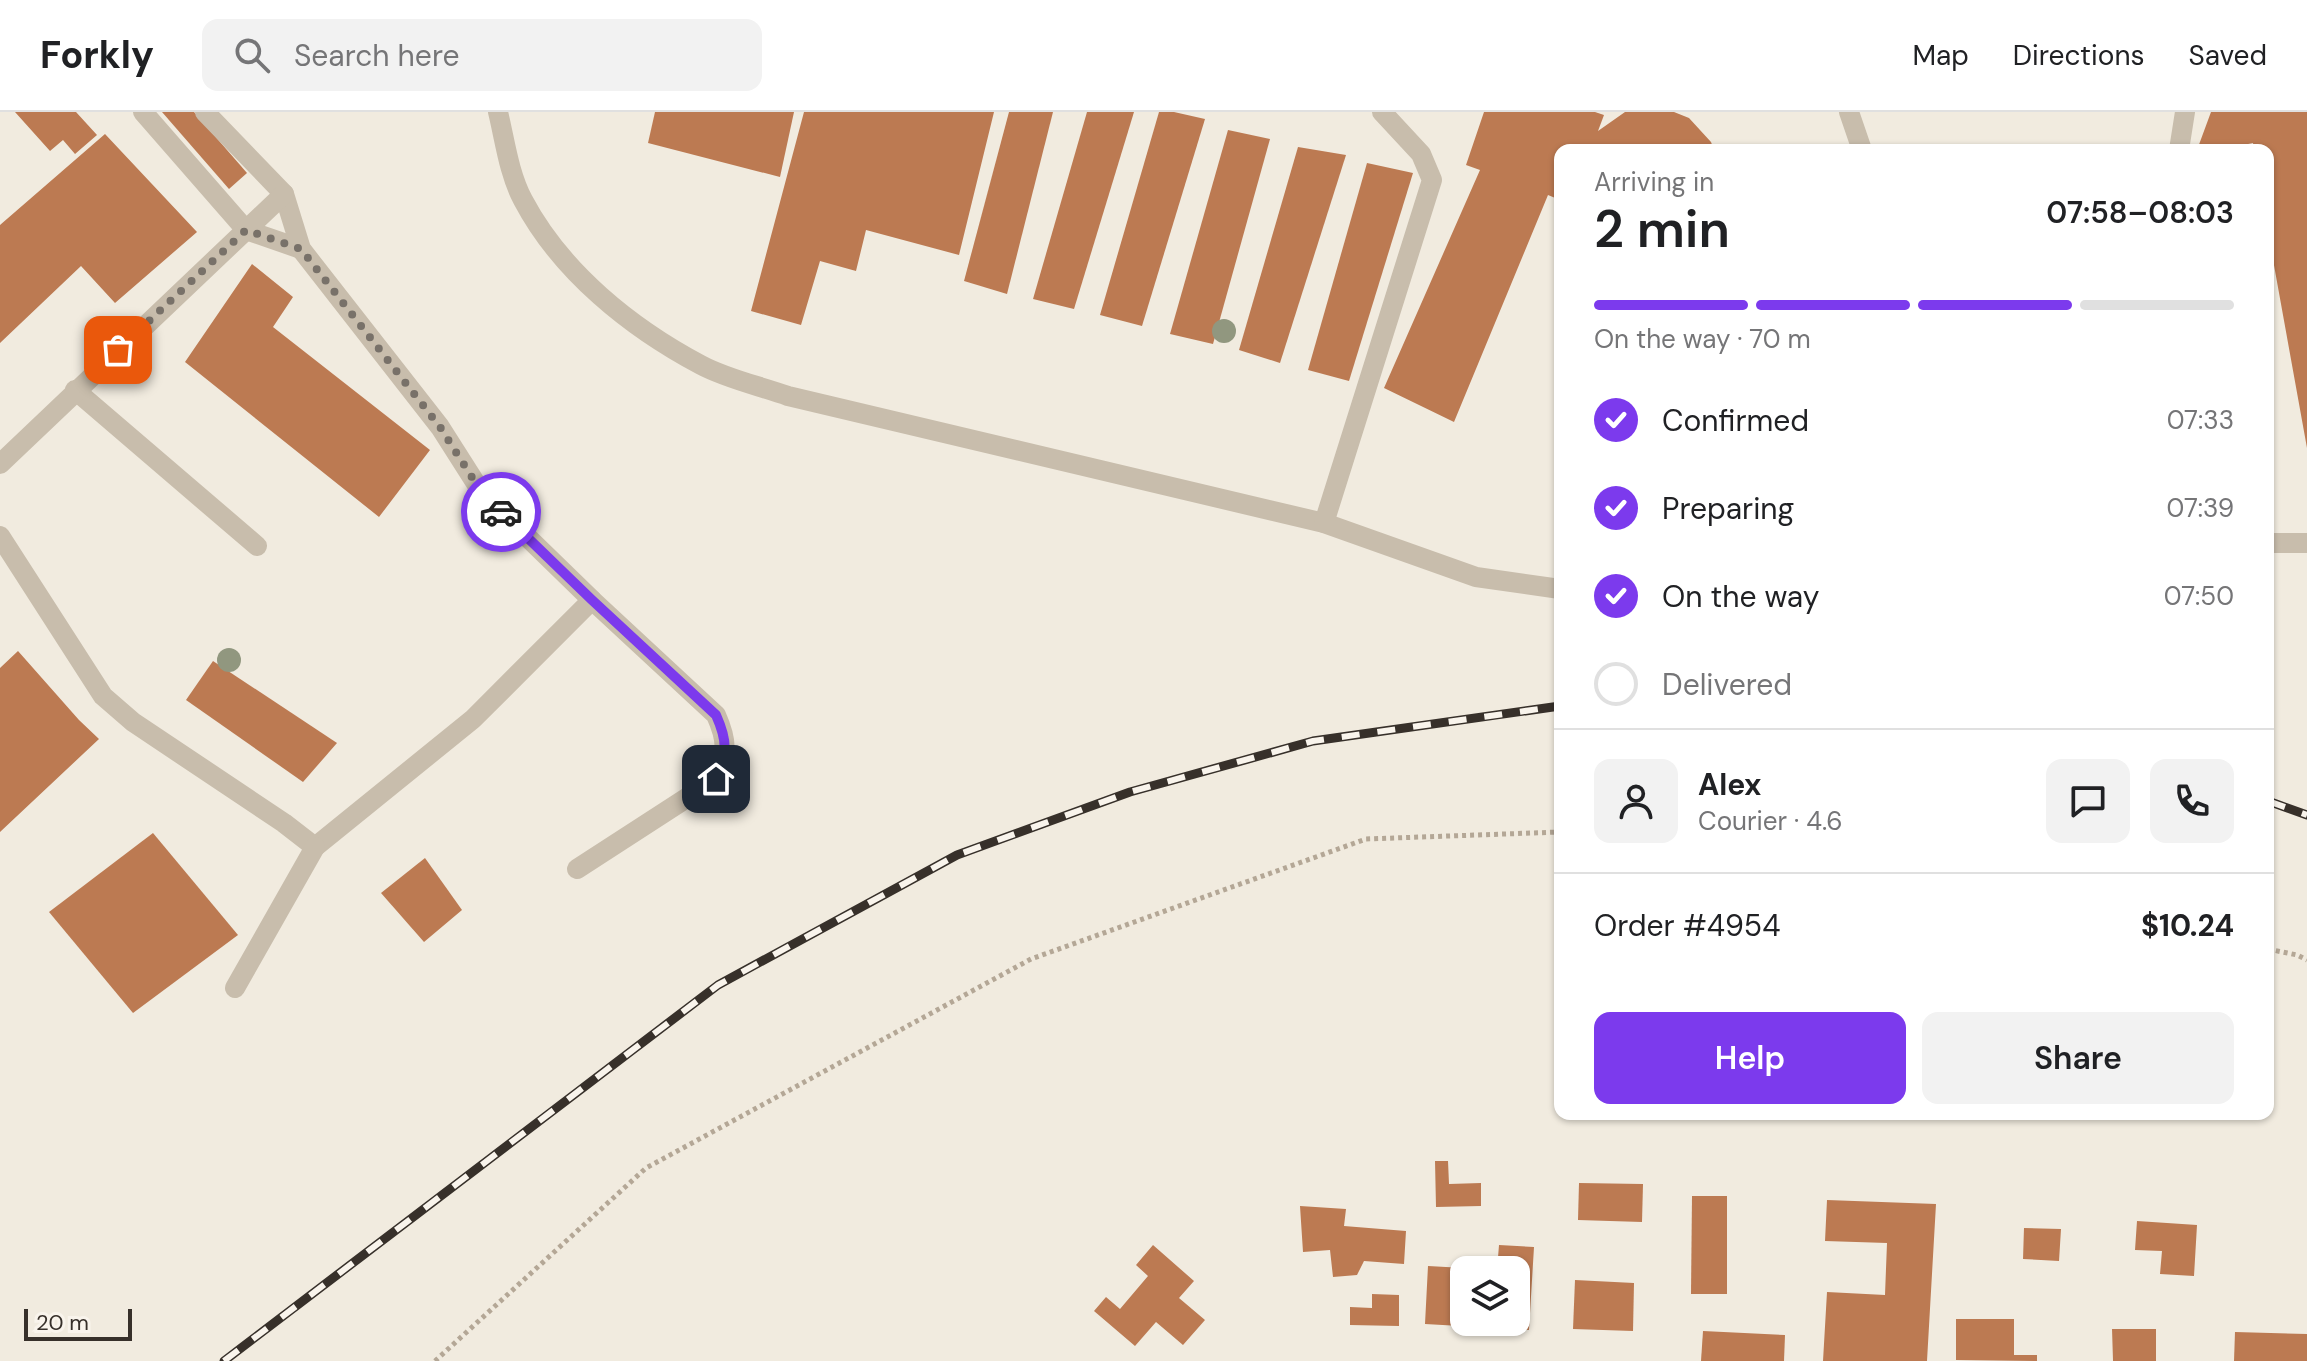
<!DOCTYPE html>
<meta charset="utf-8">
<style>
body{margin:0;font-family:"DM Sans",sans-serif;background:#f2f2f2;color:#202124;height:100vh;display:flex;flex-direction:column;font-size:30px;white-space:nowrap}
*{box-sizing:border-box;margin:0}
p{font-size:26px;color:#757577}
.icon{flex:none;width:44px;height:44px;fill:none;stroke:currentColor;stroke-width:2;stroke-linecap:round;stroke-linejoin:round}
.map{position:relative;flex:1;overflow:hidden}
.panel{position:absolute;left:1554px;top:32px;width:720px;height:976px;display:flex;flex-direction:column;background:#fff;border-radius:16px;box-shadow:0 2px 6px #0004}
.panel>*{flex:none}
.tools{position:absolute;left:1450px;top:1144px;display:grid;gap:16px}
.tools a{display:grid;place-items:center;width:80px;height:80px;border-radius:16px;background:#fff;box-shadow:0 2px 6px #0004;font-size:40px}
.scale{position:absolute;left:24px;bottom:20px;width:108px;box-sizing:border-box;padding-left:8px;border:4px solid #37302a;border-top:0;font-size:22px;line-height:28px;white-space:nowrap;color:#37302a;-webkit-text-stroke:6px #f9f4ec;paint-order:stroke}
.pin{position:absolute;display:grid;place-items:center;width:68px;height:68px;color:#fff;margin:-34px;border-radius:16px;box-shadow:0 4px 12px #0006}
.courier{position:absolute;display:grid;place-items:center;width:80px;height:80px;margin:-40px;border:6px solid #7c3aed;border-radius:50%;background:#fff;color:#222;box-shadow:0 2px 10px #0007}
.headline em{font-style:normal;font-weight:600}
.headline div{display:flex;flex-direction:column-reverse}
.headline{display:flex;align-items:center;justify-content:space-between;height:136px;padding:0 40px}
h1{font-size:52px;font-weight:600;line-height:60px}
.bar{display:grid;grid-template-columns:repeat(4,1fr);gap:12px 8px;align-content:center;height:96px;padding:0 40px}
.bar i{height:10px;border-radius:6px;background:#e0e0e0}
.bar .on{background:#7c3aed}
.bar p{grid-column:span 4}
.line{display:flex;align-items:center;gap:20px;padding:0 40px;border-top:2px solid #e0e0e0}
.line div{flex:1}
.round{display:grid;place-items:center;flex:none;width:84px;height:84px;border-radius:16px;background:#f2f2f2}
ol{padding:0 40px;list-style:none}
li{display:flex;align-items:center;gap:24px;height:88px}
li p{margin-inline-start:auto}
li .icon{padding:8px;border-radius:50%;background:#7c3aed;color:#fff;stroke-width:4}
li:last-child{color:#757577}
li i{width:44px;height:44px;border:4px solid #e0e0e0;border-radius:50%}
.action{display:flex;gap:16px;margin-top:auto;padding:16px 40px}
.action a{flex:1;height:92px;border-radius:16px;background:#7c3aed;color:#fff;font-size:32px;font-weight:600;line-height:92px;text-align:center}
.action a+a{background:#f2f2f2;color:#202124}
header{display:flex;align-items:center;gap:48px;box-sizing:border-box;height:112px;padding:0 40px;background:#fff;border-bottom:2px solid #e0e0e0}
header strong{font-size:38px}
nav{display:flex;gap:44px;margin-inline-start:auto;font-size:28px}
.search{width:560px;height:72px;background:#f2f2f2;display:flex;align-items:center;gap:20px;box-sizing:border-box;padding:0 28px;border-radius:16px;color:#757577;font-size:30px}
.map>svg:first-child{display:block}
</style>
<header>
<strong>Forkly</strong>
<div class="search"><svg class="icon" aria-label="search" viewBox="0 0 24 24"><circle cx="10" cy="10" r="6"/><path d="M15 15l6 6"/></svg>Search here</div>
<nav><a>Map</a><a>Directions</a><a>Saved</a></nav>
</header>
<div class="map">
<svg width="2307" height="1249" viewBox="0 0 2307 1249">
<rect width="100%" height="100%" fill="#f1ebdf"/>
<g fill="#bc7a52">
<polygon points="15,0 76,0 97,23 75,42 63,28 50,39"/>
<polygon points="162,0 194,0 247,61 229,77"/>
<polygon points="655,0 794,0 780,65 648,31"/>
<polygon points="804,0 994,0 959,143 866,118 856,159 820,149 801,213 751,199"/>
<polygon points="1009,0 1053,0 1007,182 964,169"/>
<polygon points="1087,0 1134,0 1074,197 1033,187"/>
<polygon points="1159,0 1174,0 1205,7 1142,214 1100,203"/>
<polygon points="1484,0 1595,0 1604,3 1598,19 1625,0 1674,0 1689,6 1711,30 1714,38 1560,38 1560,88 1548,83 1454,310 1384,276 1480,58 1466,53"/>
<polygon points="2211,0 2307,0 2307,336 2268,120 2268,38 2254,38 2253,31 2219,38 2197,38"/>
<polygon points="1228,18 1270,27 1213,232 1170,222"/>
<polygon points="105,22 197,120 115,191 81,154 0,231 0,113"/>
<polygon points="1298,35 1346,43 1280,251 1239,238"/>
<polygon points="1367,51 1413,61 1349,269 1308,258"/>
<polygon points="252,152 293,185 273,215 430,338 379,405 185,250"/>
<polygon points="18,539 79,608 99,627 0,720 0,556"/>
<polygon points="213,549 337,631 303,670 186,588"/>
<polygon points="153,721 238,823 133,901 49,800"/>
<polygon points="425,746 462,798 424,830 381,781"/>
<polygon points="1435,1049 1448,1049 1449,1072 1481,1071 1481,1094 1436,1095"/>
<polygon points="1579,1071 1643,1072 1642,1110 1578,1108"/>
<polygon points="1692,1084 1727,1084 1727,1182 1691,1182"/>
<polygon points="1827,1088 1936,1092 1927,1249 1823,1249 1827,1180 1885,1183 1887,1131 1825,1129"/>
<polygon points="1300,1094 1346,1097 1344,1114 1406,1119 1404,1152 1364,1149 1357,1163 1333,1165 1330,1138 1303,1140"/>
<polygon points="2137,1109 2197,1113 2194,1164 2160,1162 2162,1139 2135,1138"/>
<polygon points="2024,1116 2061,1117 2059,1149 2023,1147"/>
<polygon points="1153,1133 1194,1169 1179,1186 1205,1208 1183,1233 1156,1210 1135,1234 1094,1199 1106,1185 1120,1197 1148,1164 1136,1153"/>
<polygon points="1499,1133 1534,1135 1529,1218 1425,1212 1428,1154 1464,1156 1464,1210 1516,1210 1516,1158 1497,1158"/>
<polygon points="1575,1168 1634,1171 1633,1219 1573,1217"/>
<polygon points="1372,1182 1399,1183 1399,1214 1350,1213 1350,1195 1372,1196"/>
<polygon points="1956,1207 2014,1207 2014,1243 2037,1243 2037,1249 1956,1248"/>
<polygon points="2112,1217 2156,1217 2156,1249 2113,1249"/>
<polygon points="1703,1219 1785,1223 1784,1249 1701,1249"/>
<polygon points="2235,1220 2307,1222 2307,1249 2234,1249"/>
</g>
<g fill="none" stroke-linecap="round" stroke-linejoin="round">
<g stroke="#b4a796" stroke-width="5" stroke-dasharray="4 4" stroke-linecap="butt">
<polyline points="2268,837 2297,843 2307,848"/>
<polyline points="435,1249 646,1056 1031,847 1366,727 1560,720"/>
</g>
<g stroke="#c8bdac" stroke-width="20">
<polyline points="143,0 246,118 301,137"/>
<path d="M205,0L284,82L301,137L440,315L482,381L592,488L716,603C728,630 727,641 716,667L577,757"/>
<path d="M498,0C505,29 509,62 523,88C561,160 631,216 701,253C727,267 760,274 788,284L1324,411L1476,465L1560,477"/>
<polyline points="1849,0 1862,38"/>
<polyline points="2179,38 2185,0"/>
<polyline points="75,278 257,434"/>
<polyline points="0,352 284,82"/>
<polyline points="1324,411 1432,68 1421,42 1382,0"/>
<polyline points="0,424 103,584 133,610 284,711 315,735 473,607 592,488"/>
<polyline points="2268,431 2307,431"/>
<polyline points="235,876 315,735"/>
</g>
<g stroke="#37302a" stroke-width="9">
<g id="rail">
<polyline points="2268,689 2307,703"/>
<polyline points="224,1249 718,873 957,743 1130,680 1313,629 1560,594"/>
</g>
</g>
<use href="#rail" stroke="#f9f4ec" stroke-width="6" stroke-dasharray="18" stroke-linecap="butt"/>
</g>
<g fill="#91977f">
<circle cx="1224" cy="219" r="12"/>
<circle cx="229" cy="548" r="12"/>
</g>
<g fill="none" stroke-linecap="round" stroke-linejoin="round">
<polyline stroke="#787169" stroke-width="8" stroke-dasharray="0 14.4" points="118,238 246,118 301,137 440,315 482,381 501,400"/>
<path stroke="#7c3aed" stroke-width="10" d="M501,400L592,488L716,603C728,630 727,641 716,667"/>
</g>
</svg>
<div class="tools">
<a><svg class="icon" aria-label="layers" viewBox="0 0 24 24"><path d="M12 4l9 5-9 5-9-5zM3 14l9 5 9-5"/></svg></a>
</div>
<div class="scale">20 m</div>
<div class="pin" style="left:118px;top:238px;background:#ea580c"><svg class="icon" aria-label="bag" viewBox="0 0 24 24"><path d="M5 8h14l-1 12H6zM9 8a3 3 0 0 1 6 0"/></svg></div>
<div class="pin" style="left:716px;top:667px;background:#1f2937"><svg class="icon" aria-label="home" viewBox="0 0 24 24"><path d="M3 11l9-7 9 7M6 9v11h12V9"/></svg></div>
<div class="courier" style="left:501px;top:400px"><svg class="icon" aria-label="car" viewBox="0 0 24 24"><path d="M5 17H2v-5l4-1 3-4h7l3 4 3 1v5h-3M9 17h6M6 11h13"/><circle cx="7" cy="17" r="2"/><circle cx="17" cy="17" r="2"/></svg></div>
<section class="panel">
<div class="headline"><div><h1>2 min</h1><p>Arriving in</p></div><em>07:58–08:03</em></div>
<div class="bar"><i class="on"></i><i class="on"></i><i class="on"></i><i></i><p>On the way · 70 m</p></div>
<ol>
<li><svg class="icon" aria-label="check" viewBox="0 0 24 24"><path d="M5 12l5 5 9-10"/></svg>Confirmed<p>07:33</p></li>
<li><svg class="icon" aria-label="check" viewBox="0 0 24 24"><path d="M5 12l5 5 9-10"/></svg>Preparing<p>07:39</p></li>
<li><svg class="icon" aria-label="check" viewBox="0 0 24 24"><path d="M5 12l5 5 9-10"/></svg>On the way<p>07:50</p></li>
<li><i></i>Delivered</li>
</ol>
<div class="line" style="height:144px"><a class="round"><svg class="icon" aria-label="person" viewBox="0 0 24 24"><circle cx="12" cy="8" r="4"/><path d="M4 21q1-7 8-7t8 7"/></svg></a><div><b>Alex</b><p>Courier · 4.6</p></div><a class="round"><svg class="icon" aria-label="chat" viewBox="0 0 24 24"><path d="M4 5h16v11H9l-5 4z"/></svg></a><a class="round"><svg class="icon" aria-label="phone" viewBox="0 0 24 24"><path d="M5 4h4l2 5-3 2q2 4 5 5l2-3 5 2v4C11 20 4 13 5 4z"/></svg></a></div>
<div class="line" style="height:104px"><div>Order #4954</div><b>$10.24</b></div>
<div class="action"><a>Help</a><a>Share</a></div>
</section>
</div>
